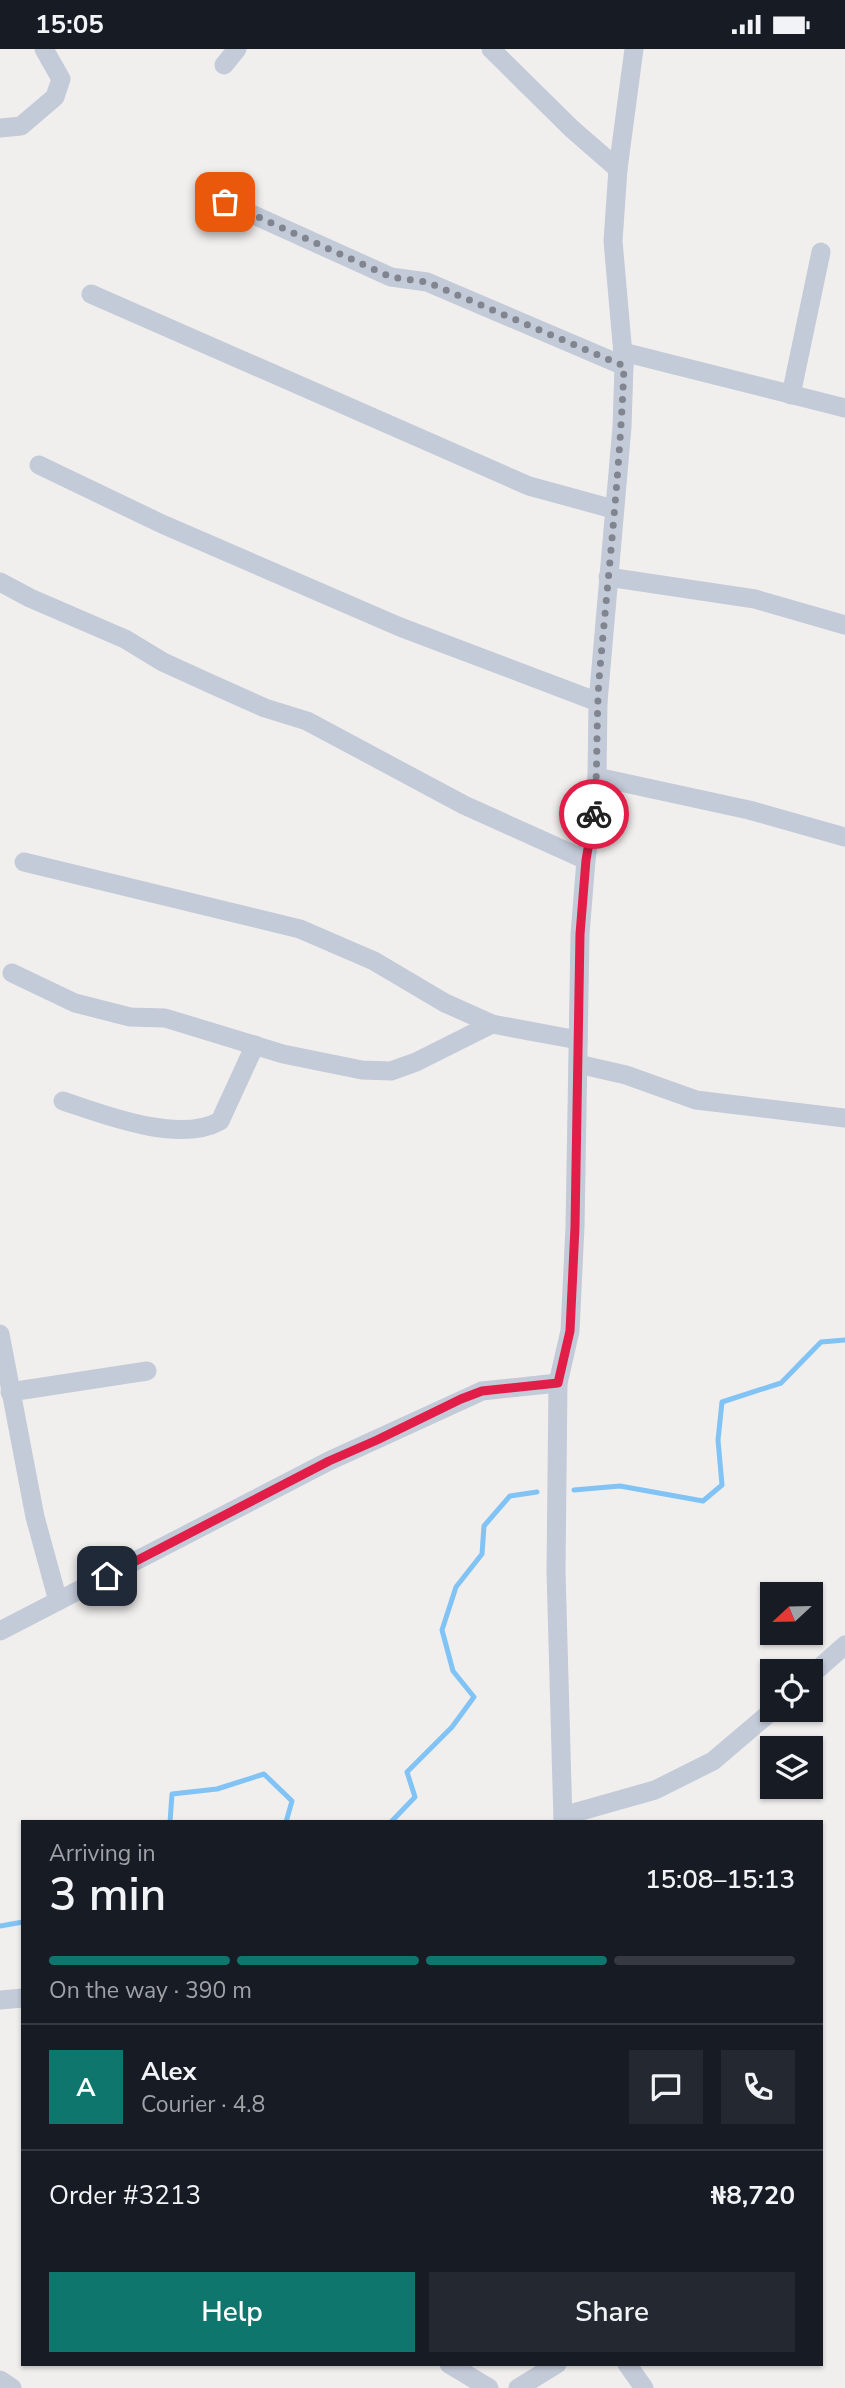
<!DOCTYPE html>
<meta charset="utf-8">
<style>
body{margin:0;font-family:"Nunito Sans",sans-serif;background:#242831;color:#f1f3f6;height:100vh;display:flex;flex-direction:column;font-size:26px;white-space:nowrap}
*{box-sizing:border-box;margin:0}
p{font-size:23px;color:#9ea1a6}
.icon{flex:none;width:38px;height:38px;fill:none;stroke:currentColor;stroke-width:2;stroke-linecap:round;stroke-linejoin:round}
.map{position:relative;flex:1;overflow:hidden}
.drawer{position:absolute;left:21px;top:1771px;width:802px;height:546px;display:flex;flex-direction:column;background:#171b24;border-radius:0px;box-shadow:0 2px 5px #0004}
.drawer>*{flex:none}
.needle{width:46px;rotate:248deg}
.fabs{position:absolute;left:760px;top:1533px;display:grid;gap:14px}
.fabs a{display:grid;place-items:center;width:63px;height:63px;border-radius:0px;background:#171b24;box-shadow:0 2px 5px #0004;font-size:35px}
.pin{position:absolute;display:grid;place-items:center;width:60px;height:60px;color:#fff;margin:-30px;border-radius:14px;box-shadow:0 4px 10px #0006}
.courier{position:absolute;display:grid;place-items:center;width:70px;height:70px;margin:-35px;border:5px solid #e11d48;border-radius:50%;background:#fff;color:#222;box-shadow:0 2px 9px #0007}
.head em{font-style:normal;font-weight:600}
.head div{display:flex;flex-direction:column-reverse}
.head{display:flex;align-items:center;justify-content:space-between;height:119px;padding:0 28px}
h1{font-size:46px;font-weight:600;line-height:52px}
.bar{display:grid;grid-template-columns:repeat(4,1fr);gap:10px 7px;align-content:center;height:84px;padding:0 28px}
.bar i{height:9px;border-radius:5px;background:#363941}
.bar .selected{background:#0f766e}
.bar p{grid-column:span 4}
.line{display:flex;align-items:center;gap:18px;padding:0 28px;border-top:2px solid #363941}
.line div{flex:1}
.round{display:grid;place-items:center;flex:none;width:74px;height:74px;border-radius:0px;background:#242831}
.cta{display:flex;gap:14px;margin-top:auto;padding:14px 28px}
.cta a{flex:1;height:80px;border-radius:0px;background:#0f766e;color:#fff;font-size:28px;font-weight:600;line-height:80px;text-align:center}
.cta a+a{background:#242831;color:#f1f3f6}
.status{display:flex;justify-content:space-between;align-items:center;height:49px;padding:0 35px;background:#171b24;direction:ltr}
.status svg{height:19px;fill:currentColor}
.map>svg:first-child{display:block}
</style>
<div class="status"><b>15:05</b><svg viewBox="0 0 49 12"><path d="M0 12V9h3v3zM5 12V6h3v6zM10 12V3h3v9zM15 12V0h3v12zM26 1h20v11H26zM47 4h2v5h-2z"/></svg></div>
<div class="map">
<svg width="845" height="2339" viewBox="0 0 845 2339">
<rect width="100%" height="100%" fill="#f1efee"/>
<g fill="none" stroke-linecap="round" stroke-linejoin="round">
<g stroke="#81c3f4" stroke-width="5">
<polyline points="574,1441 620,1437 703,1452 722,1436 718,1391 722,1353 781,1334 821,1293 845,1291"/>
<polyline points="170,1773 172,1745 217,1740 264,1725 292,1752 286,1773"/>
<polyline points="391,1773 415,1748 407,1723 452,1678 474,1648 453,1622 442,1581 456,1538 482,1505 484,1477 510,1447 537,1443"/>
<polyline points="0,1877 23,1873"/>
</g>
<g stroke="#c3cad8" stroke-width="19">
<polyline points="491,0 572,80 618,120"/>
<polyline points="224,16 237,0"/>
<polyline points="0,79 21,77 55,48 61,30 44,0"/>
<polyline points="225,153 391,228 427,233 624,317"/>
<polyline points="91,245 529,437 613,460"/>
<polyline points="623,303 845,359"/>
<polyline points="791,346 821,203"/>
<polyline points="39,416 162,475 400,578 598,653"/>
<polyline points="608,528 755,550 845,576"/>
<polyline points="0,533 30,549 125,590 163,613 209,634 265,659 307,672 464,756 586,811"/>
<polyline points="597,728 749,761 845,788"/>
<polyline points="24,813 300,880 374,912 445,954 492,975 578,991"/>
<polyline points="12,924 75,954 130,968 165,969 283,1005 362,1021 391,1022 416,1013 492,975"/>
<polyline points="578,1015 626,1026 696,1051 845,1069"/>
<path d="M63,1052C105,1066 179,1095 220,1072L255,996"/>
<polyline points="0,1285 35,1468 58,1552"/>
<polyline points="10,1343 147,1322"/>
<polyline points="0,1582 329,1412 482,1342 558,1334"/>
<polyline points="810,1627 845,1596"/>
<polyline points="563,1767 655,1741 713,1712 773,1661"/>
<polyline points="563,1773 556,1522 558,1334 570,1282 575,1178 580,885 586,811 597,728 598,653 622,378 624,317 613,192 618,120 634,0"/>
<polyline points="0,1951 23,1949"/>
<polyline points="449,2315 489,2339"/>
<polyline points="627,2315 644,2339"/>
<polyline points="0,2331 12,2339"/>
<polyline points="518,2339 557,2315"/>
</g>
</g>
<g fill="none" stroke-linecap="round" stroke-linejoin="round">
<path stroke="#818590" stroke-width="7" stroke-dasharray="0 12.6" d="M225,153L391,228L427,233L624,317C620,422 608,527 599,631C596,676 598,721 594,765"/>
<polyline stroke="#e11d48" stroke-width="9" points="107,1527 329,1412 377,1391 461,1350 482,1342 558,1334 570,1282 575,1178 580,885 586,811 594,765"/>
</g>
</svg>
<div class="fabs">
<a><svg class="needle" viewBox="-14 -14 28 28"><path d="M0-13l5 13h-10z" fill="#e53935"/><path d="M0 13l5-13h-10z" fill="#9ea1a6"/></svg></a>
<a><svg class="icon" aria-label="locate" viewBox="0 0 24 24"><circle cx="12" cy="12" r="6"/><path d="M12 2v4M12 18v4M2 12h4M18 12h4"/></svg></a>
<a><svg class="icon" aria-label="layers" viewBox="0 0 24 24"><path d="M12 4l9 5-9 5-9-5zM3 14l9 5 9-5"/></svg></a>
</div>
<div class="pin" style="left:225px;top:153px;background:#ea580c"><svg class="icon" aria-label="bag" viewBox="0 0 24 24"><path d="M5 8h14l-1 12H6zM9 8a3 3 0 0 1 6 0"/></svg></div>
<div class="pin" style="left:107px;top:1527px;background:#1f2937"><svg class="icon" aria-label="home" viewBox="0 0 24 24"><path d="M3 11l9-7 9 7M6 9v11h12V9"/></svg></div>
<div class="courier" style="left:594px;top:765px"><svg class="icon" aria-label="bike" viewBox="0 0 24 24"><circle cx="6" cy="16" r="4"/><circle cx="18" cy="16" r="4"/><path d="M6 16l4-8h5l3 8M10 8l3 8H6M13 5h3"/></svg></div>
<section class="drawer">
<div class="head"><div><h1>3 min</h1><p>Arriving in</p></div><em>15:08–15:13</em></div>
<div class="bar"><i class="selected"></i><i class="selected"></i><i class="selected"></i><i></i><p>On the way · 390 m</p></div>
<div class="line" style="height:126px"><b class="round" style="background:#0f766e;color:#fff">A</b><div><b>Alex</b><p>Courier · 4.8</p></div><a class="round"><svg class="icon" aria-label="chat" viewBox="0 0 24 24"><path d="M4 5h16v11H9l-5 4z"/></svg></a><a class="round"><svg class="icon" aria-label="phone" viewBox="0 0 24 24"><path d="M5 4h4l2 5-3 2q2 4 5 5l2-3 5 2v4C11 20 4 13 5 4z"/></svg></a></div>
<div class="line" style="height:91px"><div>Order #3213</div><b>₦8,720</b></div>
<div class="cta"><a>Help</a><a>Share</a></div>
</section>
</div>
